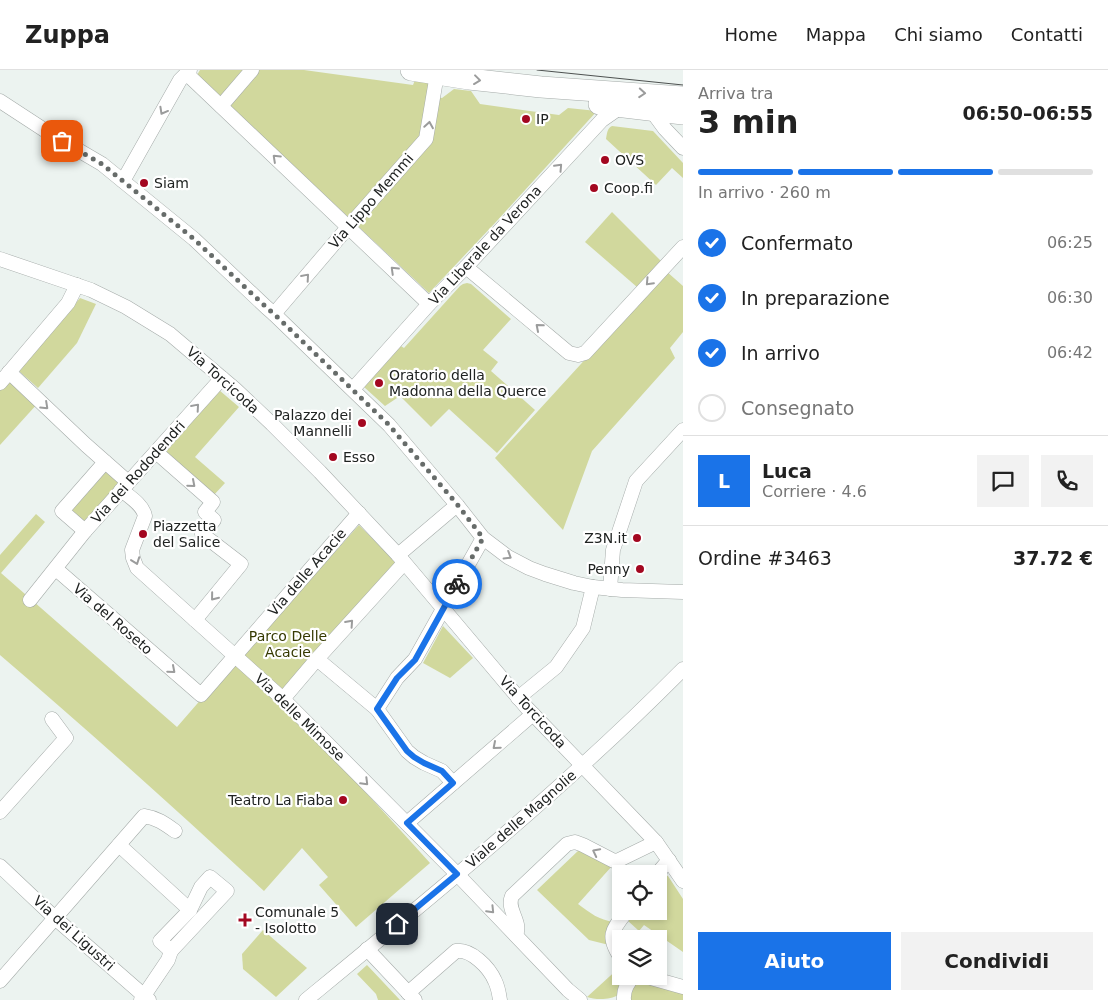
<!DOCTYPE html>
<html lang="it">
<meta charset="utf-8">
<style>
body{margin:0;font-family:"DejaVu Sans",sans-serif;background:#f2f2f2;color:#222;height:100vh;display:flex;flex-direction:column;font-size:19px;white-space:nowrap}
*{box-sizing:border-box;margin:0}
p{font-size:16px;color:#767676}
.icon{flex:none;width:28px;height:28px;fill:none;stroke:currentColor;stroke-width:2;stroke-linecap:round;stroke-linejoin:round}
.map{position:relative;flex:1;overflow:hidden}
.details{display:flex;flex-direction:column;background:#fff;width:425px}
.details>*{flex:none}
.buttons{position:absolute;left:612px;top:795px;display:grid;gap:10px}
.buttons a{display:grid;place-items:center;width:55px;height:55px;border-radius:0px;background:#fff;box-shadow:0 2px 8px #0003;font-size:25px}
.pin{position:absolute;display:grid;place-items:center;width:42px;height:42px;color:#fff;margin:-21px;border-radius:10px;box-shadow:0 2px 8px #0006}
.courier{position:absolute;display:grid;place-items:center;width:50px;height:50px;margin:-25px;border:4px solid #1a73e8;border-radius:50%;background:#fff;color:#222;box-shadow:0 1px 6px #0007}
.overview em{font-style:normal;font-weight:800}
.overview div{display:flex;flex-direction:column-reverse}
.overview{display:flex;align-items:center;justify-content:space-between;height:85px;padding:0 15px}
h1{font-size:32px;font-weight:800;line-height:38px}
.bar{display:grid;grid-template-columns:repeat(4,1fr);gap:8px 5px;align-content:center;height:60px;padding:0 15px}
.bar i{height:6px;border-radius:4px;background:#e0e0e0}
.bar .active{background:#1a73e8}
.bar p{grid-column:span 4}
.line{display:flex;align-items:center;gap:12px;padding:0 15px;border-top:1px solid #e0e0e0}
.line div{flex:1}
.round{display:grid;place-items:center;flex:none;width:52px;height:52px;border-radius:0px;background:#f2f2f2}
ol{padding:0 15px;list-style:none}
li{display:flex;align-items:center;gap:15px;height:55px}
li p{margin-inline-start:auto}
li .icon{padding:5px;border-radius:50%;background:#1a73e8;color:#fff;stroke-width:4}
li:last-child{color:#767676}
li i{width:28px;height:28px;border:2px solid #e0e0e0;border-radius:50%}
.action{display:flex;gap:10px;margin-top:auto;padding:10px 15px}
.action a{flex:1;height:58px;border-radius:0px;background:#1a73e8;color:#fff;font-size:20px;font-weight:800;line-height:58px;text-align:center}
.action a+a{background:#f2f2f2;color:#222}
header{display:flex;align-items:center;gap:30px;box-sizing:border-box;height:70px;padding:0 25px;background:#fff;border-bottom:1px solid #e0e0e0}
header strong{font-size:24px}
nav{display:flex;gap:28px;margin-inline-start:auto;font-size:18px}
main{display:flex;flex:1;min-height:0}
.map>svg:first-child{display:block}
</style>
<header>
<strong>Zuppa</strong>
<nav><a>Home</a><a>Mappa</a><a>Chi siamo</a><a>Contatti</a></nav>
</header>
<main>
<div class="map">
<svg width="683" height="930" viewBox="0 0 683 930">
<rect width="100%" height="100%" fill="#ecf3f0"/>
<g fill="#d1d89d">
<polygon points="200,0 304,0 413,15 415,10 429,13 427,25 442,28 454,19 471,21 480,34 559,45 568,38 597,41 495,153 429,223 197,5"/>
<path d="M612,56L653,61L683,93V108L672,98L656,115L606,69C607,64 607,58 612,56Z"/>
<polygon points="612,142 661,191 637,217 585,172"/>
<polygon points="666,201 683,216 683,262 670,278 675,288 592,381 563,460 495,388"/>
<polygon points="467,213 471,214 511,249 483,280 498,292 491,301 535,340 497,383 449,339 431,357 400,326 385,336 364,317 401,276 404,278 460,216 463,214"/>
<polygon points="80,228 96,234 77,273 38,318 20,302 20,298"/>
<polygon points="11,308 38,333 0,375 0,320"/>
<polygon points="219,320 239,337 195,387 225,413 213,426 162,382"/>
<polygon points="105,396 123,412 85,457 66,441"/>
<path d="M36,444L45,452L1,503L177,657L236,589C304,654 367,723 430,793L356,857L319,815L328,807L302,778L264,821C178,741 90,662 0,585V485Z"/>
<polygon points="359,455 397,493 282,622 242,586"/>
<polygon points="443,556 473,588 450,608 423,593"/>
<path d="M579,780L612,796L578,834C590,843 599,850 614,852L609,875L589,870L537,820Z"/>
<polygon points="665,805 668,806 683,829 683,882 644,855 639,861 627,850 634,841 659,841 659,813"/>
<polygon points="263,860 307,898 276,927 243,899 242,884"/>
<polygon points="367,895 400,930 378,930 376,924 357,904"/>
<path d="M621,896V906H626C624,912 622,920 618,925C611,930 595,930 587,927Z"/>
<polygon points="639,909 683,921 683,930 629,930 628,919"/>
</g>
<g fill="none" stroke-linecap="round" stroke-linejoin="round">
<g stroke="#a5aba9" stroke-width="15">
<g id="street">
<polyline points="187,4 429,234"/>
<polyline points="0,31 49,63 102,94 194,169 266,237 274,244 389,355 457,435 483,468 508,487 529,498 545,504 574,513 593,517 622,520 683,522"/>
<polyline points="221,36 252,0"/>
<polyline points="651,40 665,59 683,78"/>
<polyline points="123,111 180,10 190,0"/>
<polyline points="0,189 91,220 126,237 170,264 235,319 272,354 320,402 398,485 527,638 656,772 683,811"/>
<polyline points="466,197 569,283 578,285 585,283 683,177"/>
<polyline points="274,244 349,156 426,69 437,4"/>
<polyline points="9,302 86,375 128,412"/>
<polyline points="0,313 68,233 77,215"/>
<polyline points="353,319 429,234 466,197 590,63 602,50 622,36"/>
<polyline points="156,382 213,432 205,442 214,450 202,464 241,494 195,550"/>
<path d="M121,420C130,427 143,435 145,446L132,480L133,488L137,498L283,629L457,804L568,920L580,930"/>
<polyline points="85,461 62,441 105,392"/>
<polyline points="398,485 457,435"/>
<polyline points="56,499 201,625 359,443"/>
<polyline points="610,519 613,480 636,411 683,360"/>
<polyline points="30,530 85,461 222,308"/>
<polyline points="317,589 377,639"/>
<polyline points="518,628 556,597 583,558 593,517"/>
<polyline points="283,629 317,589 404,493"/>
<polyline points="453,713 442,701 424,693 414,687 407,681 377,639 397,608 415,589 483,468"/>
<polyline points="0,742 66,668 52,649"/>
<polyline points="407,753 533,644"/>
<polyline points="119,775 190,840"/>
<polyline points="0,796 55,848 149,930"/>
<polyline points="657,804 669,790"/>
<polygon points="210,807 227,821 171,881 160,871 190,840 201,817"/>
<path d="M516,865C522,851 506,840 512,826L567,774L575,772L583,775L614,791L619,790L656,772"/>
<polyline points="367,879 415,930"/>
<path d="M621,888C606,866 612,860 627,841"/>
<polyline points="644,906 683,917"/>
<path d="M0,911L144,746C157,748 164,753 175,761"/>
<path d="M408,923L456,881C471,879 489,897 495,911C498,917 499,923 500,930"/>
<polyline points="141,930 168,890 171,881"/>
<path d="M306,930C435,824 565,718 683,599"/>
<path d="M624,930C623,920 627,913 634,906"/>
</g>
</g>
<g stroke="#a5aba9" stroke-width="22">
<g id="primary">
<polyline points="411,0 469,9 541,17 683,27"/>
<polyline points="599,34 683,44"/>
</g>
</g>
<use href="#street" stroke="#fff" stroke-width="14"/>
<use href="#primary" stroke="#fff" stroke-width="21"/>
<polyline stroke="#4d5150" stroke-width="1" points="537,0 683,15"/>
</g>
<defs><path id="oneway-chevron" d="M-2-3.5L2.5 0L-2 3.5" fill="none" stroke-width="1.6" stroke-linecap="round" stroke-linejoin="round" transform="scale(1.25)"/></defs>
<g stroke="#9b9c9c">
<use href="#oneway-chevron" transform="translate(477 10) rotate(7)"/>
<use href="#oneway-chevron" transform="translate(642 23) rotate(4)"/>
<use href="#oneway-chevron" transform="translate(163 41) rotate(119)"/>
<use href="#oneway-chevron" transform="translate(429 55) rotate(-81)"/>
<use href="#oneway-chevron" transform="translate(276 88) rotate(-137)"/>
<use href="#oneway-chevron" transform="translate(559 97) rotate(-47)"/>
<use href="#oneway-chevron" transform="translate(394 200) rotate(-136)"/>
<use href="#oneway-chevron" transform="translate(306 207) rotate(-49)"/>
<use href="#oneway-chevron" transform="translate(649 212) rotate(133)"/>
<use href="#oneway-chevron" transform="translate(539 257) rotate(-139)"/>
<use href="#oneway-chevron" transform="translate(45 336) rotate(43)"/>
<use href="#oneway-chevron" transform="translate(196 337) rotate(-49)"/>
<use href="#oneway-chevron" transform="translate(192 414) rotate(41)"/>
<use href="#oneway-chevron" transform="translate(508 486) rotate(32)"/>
<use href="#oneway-chevron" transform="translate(136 491) rotate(70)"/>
<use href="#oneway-chevron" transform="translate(214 527) rotate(129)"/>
<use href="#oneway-chevron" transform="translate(350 553) rotate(-48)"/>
<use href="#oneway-chevron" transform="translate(172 600) rotate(41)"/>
<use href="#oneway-chevron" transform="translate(496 676) rotate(139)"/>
<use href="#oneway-chevron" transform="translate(365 712) rotate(45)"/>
<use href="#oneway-chevron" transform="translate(596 782) rotate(-153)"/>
<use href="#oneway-chevron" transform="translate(491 840) rotate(46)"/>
</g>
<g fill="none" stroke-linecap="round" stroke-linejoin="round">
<polyline stroke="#676c6a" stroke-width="5" stroke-dasharray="0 9" points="62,71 102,94 194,169 266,237 274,244 388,354 457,434 483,468 457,514"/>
<polyline stroke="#1a73e8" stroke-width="6" points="397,854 457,804 407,753 453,713 442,701 424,693 414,687 407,681 377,639 397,608 415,590 457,514"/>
</g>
<g fill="#a30720" stroke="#fff" stroke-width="2">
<circle cx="526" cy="49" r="5"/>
<circle cx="605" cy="90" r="5"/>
<circle cx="144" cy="113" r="5"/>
<circle cx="594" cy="118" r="5"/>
<circle cx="379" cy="313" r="5"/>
<circle cx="362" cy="353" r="5"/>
<circle cx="333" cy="387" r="5"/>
<circle cx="143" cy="464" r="5"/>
<circle cx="637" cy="468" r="5"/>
<circle cx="640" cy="499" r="5"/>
<circle cx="343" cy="730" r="5"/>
<path d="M242.5 842.5h5v5h5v5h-5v5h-5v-5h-5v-5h5z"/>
</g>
<g text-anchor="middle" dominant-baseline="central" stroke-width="4.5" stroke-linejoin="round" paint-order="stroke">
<g font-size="14" fill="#202322" stroke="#fff" text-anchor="start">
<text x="536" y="49">IP</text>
<text x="615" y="90">OVS</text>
<text x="154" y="113">Siam</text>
<text x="604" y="118">Coop.fi</text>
<text x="389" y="305">Oratorio della<tspan x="389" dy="16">Madonna della Querce</tspan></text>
<text x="352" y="345" text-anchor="end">Palazzo dei<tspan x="352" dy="16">Mannelli</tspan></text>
<text x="343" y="387">Esso</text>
<text x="153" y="456">Piazzetta<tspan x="153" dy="16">del Salice</tspan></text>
<text x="627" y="468" text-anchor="end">Z3N.it</text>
<text x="630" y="499" text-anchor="end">Penny</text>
<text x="333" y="730" text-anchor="end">Teatro La Fiaba</text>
<text x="255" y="842">Comunale 5<tspan x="255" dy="16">- Isolotto</tspan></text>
</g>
<g font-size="14" fill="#202322" stroke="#fff">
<text transform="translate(371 131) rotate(-49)">Via Lippo Memmi</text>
<text transform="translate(485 175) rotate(-47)">Via Liberale da Verona</text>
<text transform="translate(223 310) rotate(42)">Via Torcicoda</text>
<text transform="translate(138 402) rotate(-48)">Via dei Rododendri</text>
<text transform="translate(307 502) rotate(-49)">Via delle Acacie</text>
<text transform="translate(113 549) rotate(41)">Via del Roseto</text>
<text transform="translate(533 642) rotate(48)">Via Torcicoda</text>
<text transform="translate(300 647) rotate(44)">Via delle Mimose</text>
<text transform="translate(521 749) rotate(-41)">Viale delle Magnolie</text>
<text transform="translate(74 863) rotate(42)">Via dei Ligustri</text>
</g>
<g font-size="14" fill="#353900" stroke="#fff">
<text x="288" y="566">Parco Delle<tspan x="288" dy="16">Acacie</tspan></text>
</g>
</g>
</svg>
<div class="buttons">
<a><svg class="icon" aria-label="locate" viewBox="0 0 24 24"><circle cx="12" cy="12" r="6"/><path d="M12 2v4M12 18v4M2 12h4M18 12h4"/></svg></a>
<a><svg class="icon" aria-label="layers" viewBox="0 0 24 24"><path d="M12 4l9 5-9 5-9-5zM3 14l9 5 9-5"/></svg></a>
</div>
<div class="pin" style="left:62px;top:71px;background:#ea580c"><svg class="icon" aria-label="bag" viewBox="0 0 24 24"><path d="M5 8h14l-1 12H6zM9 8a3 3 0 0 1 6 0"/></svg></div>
<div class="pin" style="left:397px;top:854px;background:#1f2937"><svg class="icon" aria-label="home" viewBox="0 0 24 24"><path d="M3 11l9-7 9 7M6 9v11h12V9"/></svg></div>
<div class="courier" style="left:457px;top:514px"><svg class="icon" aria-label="bike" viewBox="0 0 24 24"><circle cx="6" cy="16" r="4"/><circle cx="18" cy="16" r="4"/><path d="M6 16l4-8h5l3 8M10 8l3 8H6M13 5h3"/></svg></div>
</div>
<section class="details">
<div class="overview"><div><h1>3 min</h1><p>Arriva tra</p></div><em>06:50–06:55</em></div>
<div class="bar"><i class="active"></i><i class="active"></i><i class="active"></i><i></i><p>In arrivo · 260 m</p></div>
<ol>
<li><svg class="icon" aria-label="check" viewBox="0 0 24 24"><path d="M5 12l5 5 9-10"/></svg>Confermato<p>06:25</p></li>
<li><svg class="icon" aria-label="check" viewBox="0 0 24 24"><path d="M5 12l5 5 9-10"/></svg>In preparazione<p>06:30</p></li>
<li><svg class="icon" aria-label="check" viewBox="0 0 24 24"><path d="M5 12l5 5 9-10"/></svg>In arrivo<p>06:42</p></li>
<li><i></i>Consegnato</li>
</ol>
<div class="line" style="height:90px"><b class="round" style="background:#1a73e8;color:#fff">L</b><div><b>Luca</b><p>Corriere · 4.6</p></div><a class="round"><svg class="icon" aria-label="chat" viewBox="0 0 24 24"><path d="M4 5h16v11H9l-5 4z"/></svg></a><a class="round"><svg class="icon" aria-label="phone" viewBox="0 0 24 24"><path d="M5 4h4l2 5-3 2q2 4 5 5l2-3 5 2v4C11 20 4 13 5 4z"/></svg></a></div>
<div class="line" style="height:65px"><div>Ordine #3463</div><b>37.72 €</b></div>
<div class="action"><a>Aiuto</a><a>Condividi</a></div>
</section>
</main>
